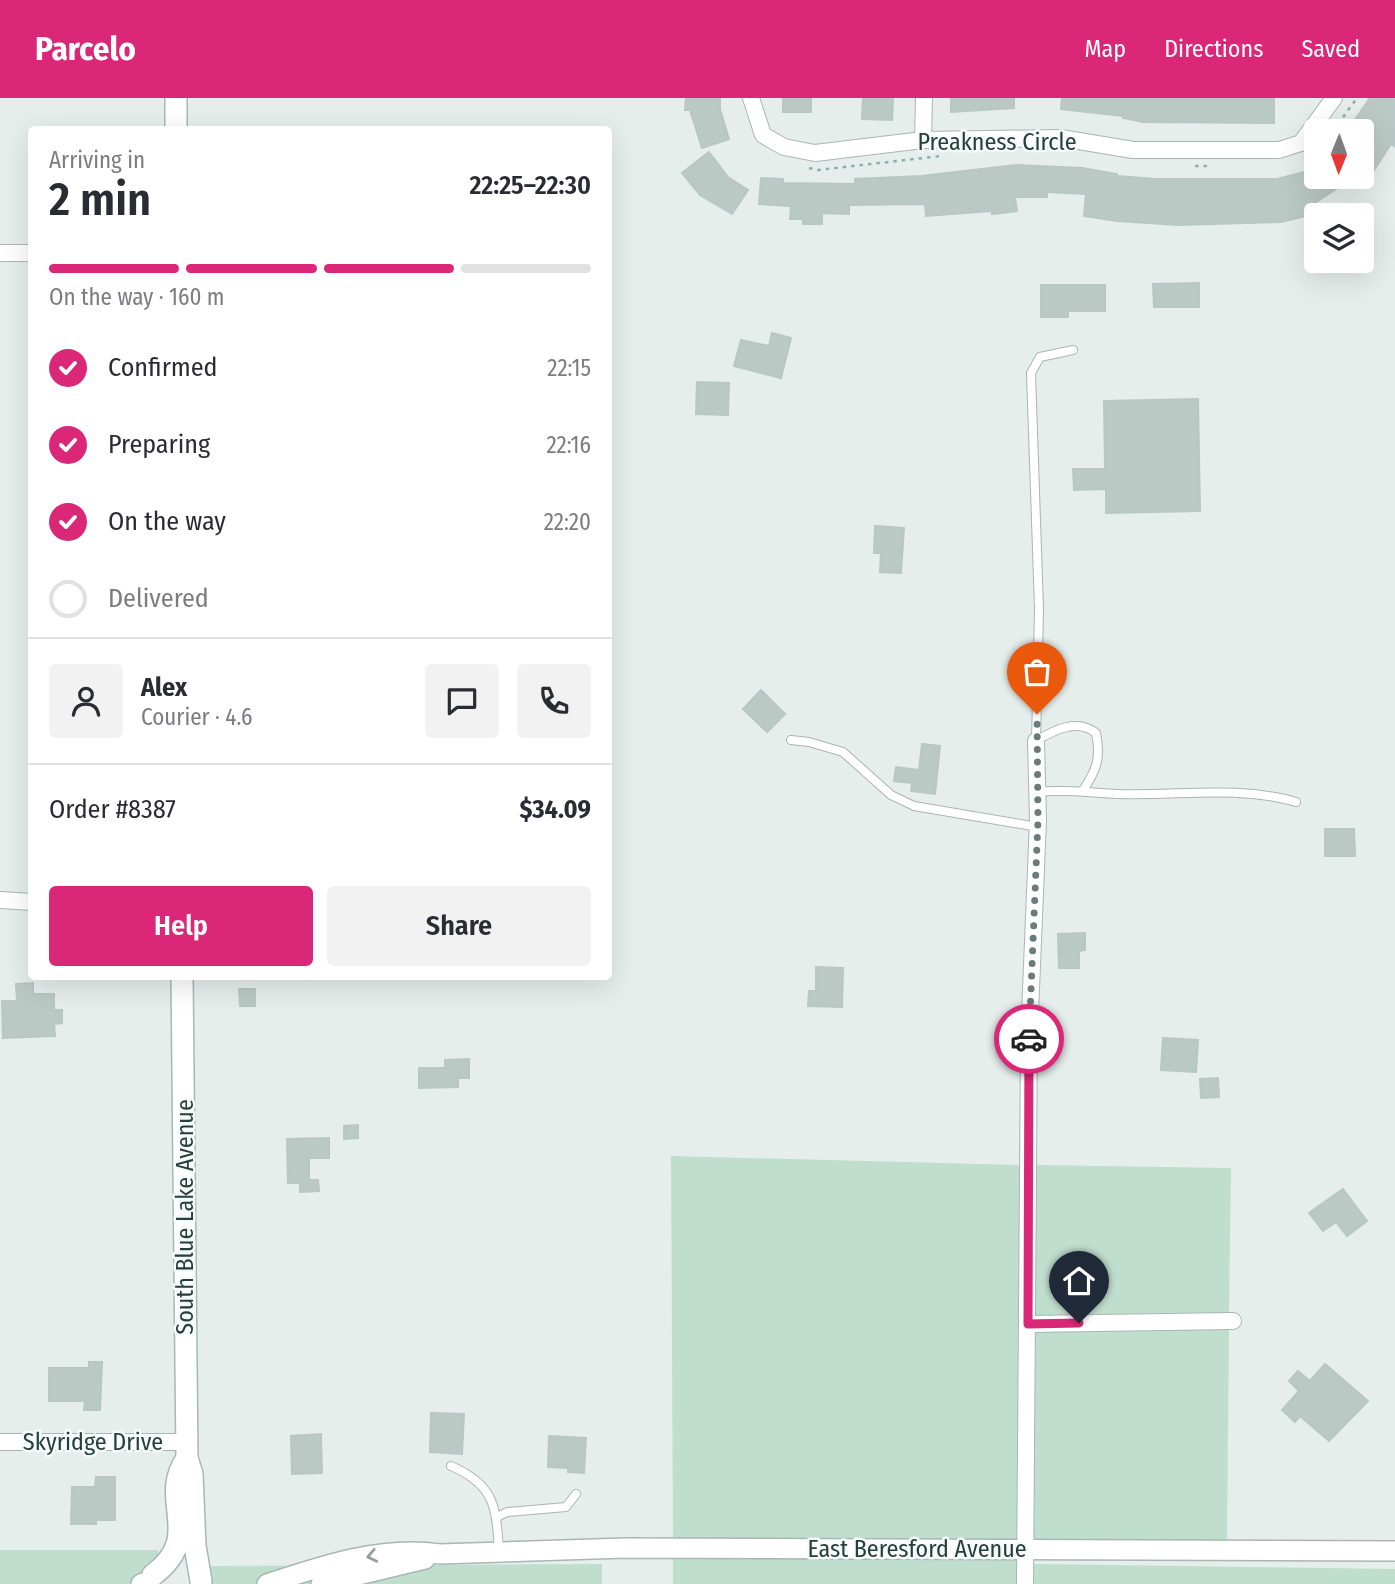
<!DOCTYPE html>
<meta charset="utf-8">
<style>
body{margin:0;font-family:"Fira Sans Condensed",sans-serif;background:#f2f2f3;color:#2b2b33;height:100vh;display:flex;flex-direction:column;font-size:26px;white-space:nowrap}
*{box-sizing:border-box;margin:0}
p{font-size:23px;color:#7c7c81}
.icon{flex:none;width:38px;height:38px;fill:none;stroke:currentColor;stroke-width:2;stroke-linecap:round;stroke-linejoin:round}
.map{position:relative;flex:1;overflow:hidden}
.sheet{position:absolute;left:28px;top:28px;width:584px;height:854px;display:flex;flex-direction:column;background:#fff;border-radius:7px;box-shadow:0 7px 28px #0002}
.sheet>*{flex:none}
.needle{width:46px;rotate:181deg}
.controls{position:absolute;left:1304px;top:21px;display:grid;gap:14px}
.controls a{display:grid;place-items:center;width:70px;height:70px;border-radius:7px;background:#fff;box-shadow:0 7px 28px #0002;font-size:35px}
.pin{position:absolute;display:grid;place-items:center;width:60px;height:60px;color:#fff;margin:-72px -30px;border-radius:50% 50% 50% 0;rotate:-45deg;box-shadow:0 0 7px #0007}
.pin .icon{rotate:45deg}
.courier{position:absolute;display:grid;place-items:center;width:70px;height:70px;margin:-35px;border:5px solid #db2777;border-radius:50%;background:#fff;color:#222;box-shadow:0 2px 9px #0007}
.overview em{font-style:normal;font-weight:600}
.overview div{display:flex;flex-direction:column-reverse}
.overview{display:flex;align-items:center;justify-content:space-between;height:119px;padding:0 21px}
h1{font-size:46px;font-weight:600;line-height:52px}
.bar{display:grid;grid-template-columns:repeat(4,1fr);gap:10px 7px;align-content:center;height:84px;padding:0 21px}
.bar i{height:9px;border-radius:5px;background:#e1e1e2}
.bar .current{background:#db2777}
.bar p{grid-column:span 4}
.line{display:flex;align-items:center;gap:18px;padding:0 21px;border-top:2px solid #e1e1e2}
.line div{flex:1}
.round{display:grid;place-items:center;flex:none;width:74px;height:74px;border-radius:7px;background:#f2f2f3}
ol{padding:0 21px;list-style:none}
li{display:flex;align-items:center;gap:21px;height:77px}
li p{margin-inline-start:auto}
li .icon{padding:7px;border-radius:50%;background:#db2777;color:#fff;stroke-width:4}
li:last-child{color:#7c7c81}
li i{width:38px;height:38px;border:4px solid #e1e1e2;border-radius:50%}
.button{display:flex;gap:14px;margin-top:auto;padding:14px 21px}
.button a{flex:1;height:80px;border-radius:7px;background:#db2777;color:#fff;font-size:28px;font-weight:600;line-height:80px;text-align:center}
.button a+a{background:#f2f2f3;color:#2b2b33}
header{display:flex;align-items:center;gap:42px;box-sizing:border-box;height:98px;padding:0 35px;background:#db2777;color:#fff}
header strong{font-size:33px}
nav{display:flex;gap:38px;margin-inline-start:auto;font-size:24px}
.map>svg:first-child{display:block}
</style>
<header>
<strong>Parcelo</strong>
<nav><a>Map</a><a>Directions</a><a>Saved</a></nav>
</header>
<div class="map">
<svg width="1395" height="1486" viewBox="0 0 1395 1486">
<rect width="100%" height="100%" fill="#e6eeec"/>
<g fill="#c0decd">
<polygon points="671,1058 1021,1067 1018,1442 673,1442"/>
<polygon points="1036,1067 1231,1070 1229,1215 1035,1218"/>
<polygon points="1229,1231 1227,1444 1032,1442 1035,1234"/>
<polygon points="0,1452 158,1452 161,1486 0,1486"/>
<polygon points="673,1458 1018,1459 1018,1486 673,1486"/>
<polygon points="602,1466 602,1486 196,1486 196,1468"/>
<polygon points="1032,1466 1395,1471 1395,1486 1032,1486"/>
</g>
<g fill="#bbc9c5" stroke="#b8c7c4" stroke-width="2">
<polygon points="686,0 720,0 720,11 729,41 702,50 690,12 685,12"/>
<rect x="783" y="0" width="28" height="14"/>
<polygon points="863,0 893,0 892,22 862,21"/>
<polygon points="951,0 1014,0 1014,10 951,14"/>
<polygon points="1062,0 1274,0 1274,25 1143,24 1123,20 1123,18 1061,11"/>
<polygon points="1370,0 1395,0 1395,49 1391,46 1374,72 1362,64 1362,33 1347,33"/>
<polygon points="709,54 728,79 748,92 732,116 700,97 682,75"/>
<polygon points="1016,67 1082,70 1117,76 1117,78 1155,81 1277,81 1316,71 1316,79 1354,79 1315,105 1318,115 1281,124 1178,127 1117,123 1084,118 1086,96 1047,94 1047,99 1015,99 1017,113 992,116 992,113 926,118 925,106 849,107 849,116 822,115 822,126 803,126 803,121 790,121 791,108 759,106 761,80 783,81 783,85 855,86 855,81 921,78"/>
<polygon points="1199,185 1199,209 1154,209 1153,186"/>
<polygon points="1041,187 1105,187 1105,213 1068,213 1068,219 1041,219"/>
<polygon points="772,235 791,240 781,280 734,268 741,242 769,248"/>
<polygon points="697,284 729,285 728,317 696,316"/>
<polygon points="1198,301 1200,413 1106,415 1106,391 1074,392 1073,371 1105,371 1104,303"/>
<polygon points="875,428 904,430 901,475 880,474 881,455 874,455"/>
<polygon points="761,592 785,616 767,634 743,611"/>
<polygon points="922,646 940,648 935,696 911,693 912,685 894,683 896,669 919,672"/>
<polygon points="1325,731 1354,731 1355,758 1325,758"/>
<polygon points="1085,835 1085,852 1079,853 1079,870 1059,870 1058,836"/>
<polygon points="816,869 843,870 842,909 808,908 809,893 816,893"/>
<polygon points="33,885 33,896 54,896 54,912 62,912 62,925 54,926 55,938 3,940 2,903 17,903 16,886"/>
<polygon points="239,891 255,891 255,908 240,908"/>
<polygon points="1163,940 1198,942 1196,974 1161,972"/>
<polygon points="469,961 469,980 458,980 458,989 419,990 419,970 445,970 445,962"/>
<polygon points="1218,980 1219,999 1201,1000 1200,981"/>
<polygon points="358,1027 358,1040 344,1041 344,1028"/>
<polygon points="329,1040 329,1060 309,1060 309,1082 318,1082 319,1093 300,1094 300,1085 288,1085 287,1041"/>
<polygon points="1343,1091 1367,1123 1347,1138 1336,1124 1323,1133 1309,1115"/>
<polygon points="89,1264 102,1264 100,1312 84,1312 85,1303 49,1303 49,1270 89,1270"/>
<polygon points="1325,1266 1368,1303 1329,1343 1300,1318 1295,1324 1282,1312 1299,1293 1289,1283 1298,1273 1310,1283"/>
<polygon points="431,1315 464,1316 462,1356 430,1354"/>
<polygon points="321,1336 322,1375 292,1376 291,1338"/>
<polygon points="549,1338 586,1340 584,1375 568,1374 568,1370 548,1369"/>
<polygon points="96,1379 115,1379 115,1422 96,1422 96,1426 71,1426 72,1389 95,1389"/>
</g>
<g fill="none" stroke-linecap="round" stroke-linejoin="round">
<g stroke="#a8b6b4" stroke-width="10">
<g id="service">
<polyline points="791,642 809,644 843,654 891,697 914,708 1038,729"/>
<polyline points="1036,643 1039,511 1031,275 1040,259 1073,252"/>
<path d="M1036,643C1054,632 1077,620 1096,635C1101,659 1097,672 1083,692"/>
<path d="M1038,694C1065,691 1091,695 1118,696C1178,698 1238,687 1296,704"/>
<path d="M451,1368C495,1387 496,1409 499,1452"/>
<polyline points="497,1419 507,1414 566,1409 576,1396"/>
</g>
</g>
<g stroke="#a8b6b4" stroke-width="18">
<g id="minor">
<polyline points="751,0 763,37 784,49 815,55 923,42 1061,40 1133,52 1279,52 1301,45 1334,0"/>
<polyline points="923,42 924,0"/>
<polyline points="0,155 32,155"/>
<polyline points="0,802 32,804"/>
<polyline points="1028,1226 1233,1223"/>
<polyline points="0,1344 187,1344"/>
<polyline points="1025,1486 1029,940 1038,722 1036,643"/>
</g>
</g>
<g stroke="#a8b6b4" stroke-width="22">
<g id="tertiary">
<polyline points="141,1486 143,1485"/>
<path d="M267,1486C321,1468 382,1447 440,1456L625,1450L1395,1453"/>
<polyline points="321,1486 425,1461"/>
</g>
</g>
<g stroke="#a4b9b5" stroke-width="24">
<g id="secondary">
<polyline points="176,0 176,32"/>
<polyline points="182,878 187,1360 192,1376 195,1448 201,1483"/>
<path d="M153,1477C206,1437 157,1403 187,1360"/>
</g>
</g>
<g stroke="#88b0aa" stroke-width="2.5" stroke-dasharray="3.5 5" stroke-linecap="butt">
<polyline points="1333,33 1357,0"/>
<polyline points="1195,68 1210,68"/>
<polyline points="809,70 818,72 941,58"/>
</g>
<use href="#service" stroke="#fff" stroke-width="8"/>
<use href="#minor" stroke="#fff" stroke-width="16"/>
<use href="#tertiary" stroke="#fff" stroke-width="19"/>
<use href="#secondary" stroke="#fff" stroke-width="21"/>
</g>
<defs><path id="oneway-chevron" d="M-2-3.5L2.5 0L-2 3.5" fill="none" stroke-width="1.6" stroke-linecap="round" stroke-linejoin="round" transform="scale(1.75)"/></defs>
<use stroke="#929f9e" href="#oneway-chevron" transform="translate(372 1458) rotate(168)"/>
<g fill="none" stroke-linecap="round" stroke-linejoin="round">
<polyline stroke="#697c7a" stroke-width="7" stroke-dasharray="0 12.6" points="1029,941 1038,722 1037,616"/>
<polyline stroke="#db2777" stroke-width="9" points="1029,941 1028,1226 1079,1225"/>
</g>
<g text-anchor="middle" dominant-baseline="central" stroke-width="5" stroke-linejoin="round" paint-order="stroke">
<g font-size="24" fill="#253f3d" stroke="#f6faf9">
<text x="997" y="44">Preakness Circle</text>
<text transform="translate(185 1119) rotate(-90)">South Blue Lake Avenue</text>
<text x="93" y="1344">Skyridge Drive</text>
<text x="917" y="1451">East Beresford Avenue</text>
</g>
</g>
</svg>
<div class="controls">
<a><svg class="needle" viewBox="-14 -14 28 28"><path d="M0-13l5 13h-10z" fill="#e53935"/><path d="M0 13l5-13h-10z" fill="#7c7c81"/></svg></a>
<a><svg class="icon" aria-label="layers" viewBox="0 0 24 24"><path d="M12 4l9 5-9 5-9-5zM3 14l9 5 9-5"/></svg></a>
</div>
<div class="pin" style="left:1037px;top:616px;background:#ea580c"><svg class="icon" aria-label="bag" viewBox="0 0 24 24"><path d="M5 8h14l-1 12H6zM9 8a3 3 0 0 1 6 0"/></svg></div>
<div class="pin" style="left:1079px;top:1225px;background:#1f2937"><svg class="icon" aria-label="home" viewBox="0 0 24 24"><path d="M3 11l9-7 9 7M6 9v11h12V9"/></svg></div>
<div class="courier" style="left:1029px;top:941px"><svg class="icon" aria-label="car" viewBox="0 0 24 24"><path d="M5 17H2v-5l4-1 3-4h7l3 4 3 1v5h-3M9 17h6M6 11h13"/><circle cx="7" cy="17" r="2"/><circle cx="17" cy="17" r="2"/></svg></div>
<section class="sheet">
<div class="overview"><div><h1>2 min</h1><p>Arriving in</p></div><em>22:25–22:30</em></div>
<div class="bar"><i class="current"></i><i class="current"></i><i class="current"></i><i></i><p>On the way · 160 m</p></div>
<ol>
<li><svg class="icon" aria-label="check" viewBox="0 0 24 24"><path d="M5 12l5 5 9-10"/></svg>Confirmed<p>22:15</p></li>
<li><svg class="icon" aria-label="check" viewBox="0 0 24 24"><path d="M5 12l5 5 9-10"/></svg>Preparing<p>22:16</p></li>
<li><svg class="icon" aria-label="check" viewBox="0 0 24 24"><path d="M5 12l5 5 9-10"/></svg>On the way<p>22:20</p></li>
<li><i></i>Delivered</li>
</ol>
<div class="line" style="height:126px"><a class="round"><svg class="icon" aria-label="person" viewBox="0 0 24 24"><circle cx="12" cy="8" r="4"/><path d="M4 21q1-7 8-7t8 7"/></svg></a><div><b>Alex</b><p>Courier · 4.6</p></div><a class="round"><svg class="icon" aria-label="chat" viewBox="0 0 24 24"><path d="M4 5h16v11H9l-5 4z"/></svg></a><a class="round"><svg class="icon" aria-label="phone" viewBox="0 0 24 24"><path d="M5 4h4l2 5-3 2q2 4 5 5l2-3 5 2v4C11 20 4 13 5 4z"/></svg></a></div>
<div class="line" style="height:91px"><div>Order #8387</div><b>$34.09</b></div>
<div class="button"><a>Help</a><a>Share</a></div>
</section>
</div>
